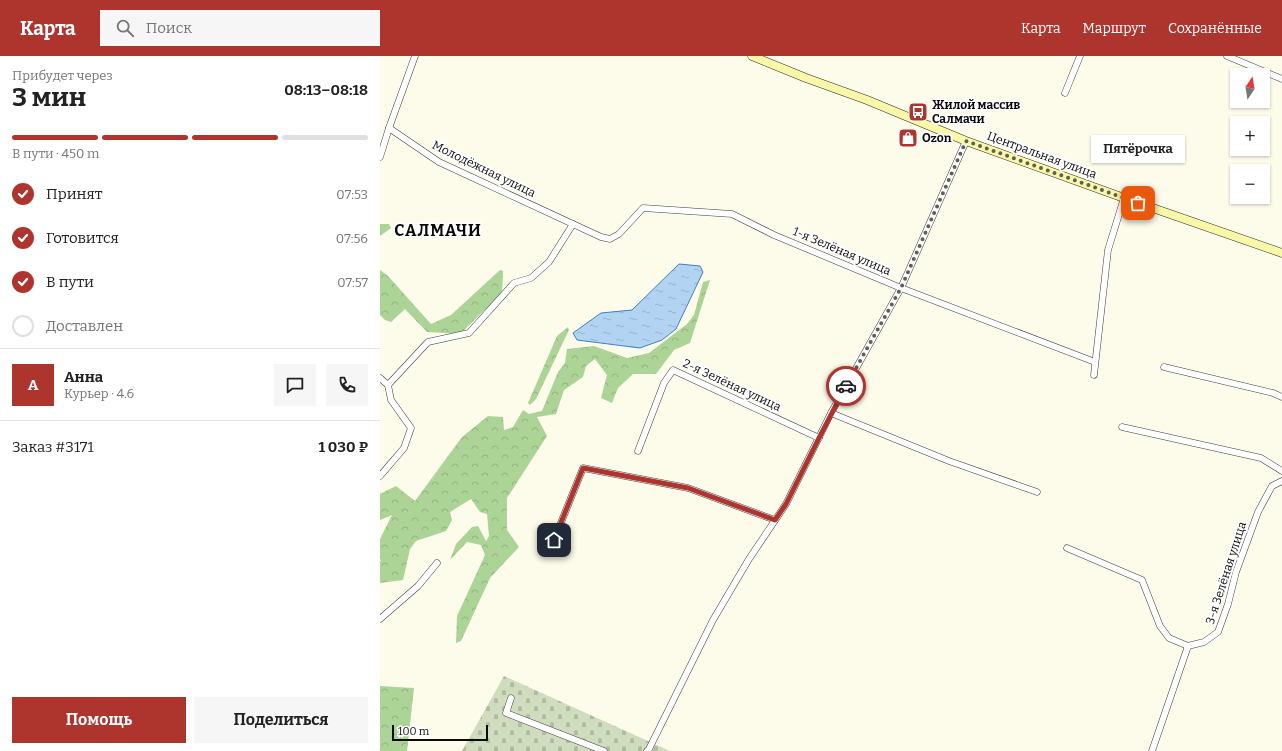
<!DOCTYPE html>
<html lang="ru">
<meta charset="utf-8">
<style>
body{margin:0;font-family:Bitter,serif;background:#f6f6f6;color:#222;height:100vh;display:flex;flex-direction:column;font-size:15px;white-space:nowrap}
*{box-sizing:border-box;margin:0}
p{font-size:13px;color:#767676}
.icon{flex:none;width:22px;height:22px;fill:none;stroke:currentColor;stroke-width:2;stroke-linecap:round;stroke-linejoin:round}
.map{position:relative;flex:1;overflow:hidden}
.panel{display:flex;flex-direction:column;background:#fff;width:380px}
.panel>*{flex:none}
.needle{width:26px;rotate:12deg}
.buttons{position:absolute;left:850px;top:12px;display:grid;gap:8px}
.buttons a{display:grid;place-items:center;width:40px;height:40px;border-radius:0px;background:#fff;box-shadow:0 1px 3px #0004;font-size:20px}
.scale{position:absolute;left:12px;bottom:10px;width:96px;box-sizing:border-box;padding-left:4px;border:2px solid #0a0a0a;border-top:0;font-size:11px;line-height:14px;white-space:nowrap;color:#0a0a0a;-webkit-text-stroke:3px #fff;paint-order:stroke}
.pin{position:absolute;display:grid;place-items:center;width:34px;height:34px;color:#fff;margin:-17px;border-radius:8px;box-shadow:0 2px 6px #0006}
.courier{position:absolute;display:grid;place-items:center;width:40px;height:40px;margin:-20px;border:3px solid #ae342e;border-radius:50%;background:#fff;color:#222;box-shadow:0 1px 5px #0007}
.bubble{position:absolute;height:28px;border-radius:0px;background:#fff;box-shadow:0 1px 3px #0004;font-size:13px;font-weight:700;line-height:28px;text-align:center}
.headline em{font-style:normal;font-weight:700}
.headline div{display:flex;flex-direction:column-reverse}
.headline{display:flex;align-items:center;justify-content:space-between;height:68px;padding:0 12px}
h1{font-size:26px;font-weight:700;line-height:30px}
.bar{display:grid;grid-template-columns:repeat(4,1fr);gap:6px 4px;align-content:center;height:48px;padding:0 12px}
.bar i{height:5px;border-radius:3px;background:#e0e0e0}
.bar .current{background:#ae342e}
.bar p{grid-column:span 4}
.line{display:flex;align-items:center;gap:10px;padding:0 12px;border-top:1px solid #e0e0e0}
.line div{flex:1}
.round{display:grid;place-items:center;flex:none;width:42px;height:42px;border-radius:0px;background:#f6f6f6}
ol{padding:0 12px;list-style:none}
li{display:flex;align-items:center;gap:12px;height:44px}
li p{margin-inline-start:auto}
li .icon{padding:4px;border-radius:50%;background:#ae342e;color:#fff;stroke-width:4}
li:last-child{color:#767676}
li i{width:22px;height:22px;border:2px solid #e0e0e0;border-radius:50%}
.button{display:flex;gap:8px;margin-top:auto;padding:8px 12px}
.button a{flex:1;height:46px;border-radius:0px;background:#ae342e;color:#fff;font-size:16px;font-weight:700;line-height:46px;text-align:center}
.button a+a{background:#f6f6f6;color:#222}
header{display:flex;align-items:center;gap:24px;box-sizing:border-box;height:56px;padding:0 20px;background:#ae342e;color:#fff}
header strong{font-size:19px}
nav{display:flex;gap:22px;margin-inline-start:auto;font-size:14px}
.search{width:280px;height:36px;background:#f6f6f6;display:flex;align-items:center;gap:10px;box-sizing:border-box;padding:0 14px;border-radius:0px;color:#767676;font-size:15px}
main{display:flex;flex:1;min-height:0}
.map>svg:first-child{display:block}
</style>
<header>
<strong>Карта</strong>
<div class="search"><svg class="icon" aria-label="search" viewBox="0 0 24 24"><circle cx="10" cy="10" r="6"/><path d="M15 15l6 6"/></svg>Поиск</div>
<nav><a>Карта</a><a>Маршрут</a><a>Сохранённые</a></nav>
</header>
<main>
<section class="panel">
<div class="headline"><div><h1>3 мин</h1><p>Прибудет через</p></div><em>08:13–08:18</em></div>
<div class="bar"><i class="current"></i><i class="current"></i><i class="current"></i><i></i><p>В пути · 450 m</p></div>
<ol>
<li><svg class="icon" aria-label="check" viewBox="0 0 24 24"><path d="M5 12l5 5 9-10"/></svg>Принят<p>07:53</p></li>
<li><svg class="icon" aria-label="check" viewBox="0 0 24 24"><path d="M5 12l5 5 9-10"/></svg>Готовится<p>07:56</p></li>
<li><svg class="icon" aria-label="check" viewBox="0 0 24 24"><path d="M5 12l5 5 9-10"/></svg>В пути<p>07:57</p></li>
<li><i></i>Доставлен</li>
</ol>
<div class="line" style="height:72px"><b class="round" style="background:#ae342e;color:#fff">А</b><div><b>Анна</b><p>Курьер · 4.6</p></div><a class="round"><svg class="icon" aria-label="chat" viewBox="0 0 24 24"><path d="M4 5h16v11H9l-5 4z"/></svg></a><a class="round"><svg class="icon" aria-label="phone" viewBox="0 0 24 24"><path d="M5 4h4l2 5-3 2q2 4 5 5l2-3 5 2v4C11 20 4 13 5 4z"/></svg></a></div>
<div class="line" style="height:52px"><div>Заказ #3171</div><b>1 030 ₽</b></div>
<div class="button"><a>Помощь</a><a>Поделиться</a></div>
</section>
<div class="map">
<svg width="902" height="695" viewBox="0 0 902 695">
<defs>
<pattern id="forest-crowns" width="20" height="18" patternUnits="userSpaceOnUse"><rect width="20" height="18" fill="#acd497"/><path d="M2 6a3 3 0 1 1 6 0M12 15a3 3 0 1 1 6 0" fill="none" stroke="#93b581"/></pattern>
<pattern id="cemetery-stones" width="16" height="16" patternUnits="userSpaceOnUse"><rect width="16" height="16" fill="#cfdcbd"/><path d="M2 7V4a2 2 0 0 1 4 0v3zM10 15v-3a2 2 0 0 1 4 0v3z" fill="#b0bba1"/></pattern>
<pattern id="water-ripples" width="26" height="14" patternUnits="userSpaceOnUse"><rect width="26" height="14" fill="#b2d3f1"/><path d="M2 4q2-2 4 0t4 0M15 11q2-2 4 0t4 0" fill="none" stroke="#98b4cd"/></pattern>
</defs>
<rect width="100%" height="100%" fill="#fdfbe9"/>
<g fill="url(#forest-crowns)">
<polygon points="0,168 9,168 11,172 0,180"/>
<polygon points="0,214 8,220 51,268 71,259 120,214 123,215 122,237 80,278 47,276 25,253 11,266 5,264 0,259"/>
<polygon points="330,224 310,287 294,294 276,318 253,318 238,332 232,347 221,342 227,319 215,303 206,310 203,321 184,334 176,358 157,361 167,380 127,442 127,474 139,491 110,522 81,585 76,587 77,560 105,499 101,489 87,486 70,504 76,488 92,471 98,470 106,485 109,480 107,458 100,456 91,443 70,456 72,464 66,475 36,485 30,493 23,524 0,527 0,506 1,504 0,503 0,483 12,459 0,464 0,438 16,430 35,445 82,381 108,360 123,361 124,374 133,371 143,354 149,358 162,355 178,316 185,307 187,293 214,290 247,302 269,297 307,268 314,259 323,226"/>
<polygon points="188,271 189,274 156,343 150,349 148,347 177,280"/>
<polygon points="0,630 34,632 27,695 0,695"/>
</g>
<polygon fill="url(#cemetery-stones)" points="124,620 290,695 82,695"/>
<polygon fill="url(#water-ripples)" stroke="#3e81c2" points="299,208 320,210 323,216 296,273 282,284 260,292 197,284 193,277 221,257 252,254"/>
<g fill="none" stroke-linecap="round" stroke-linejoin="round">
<g stroke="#3d3d3d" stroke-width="7">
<g id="street">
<polyline points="847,0 902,23"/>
<polyline points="685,37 700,0"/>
<polyline points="9,72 59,106 221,181 230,183 239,178 263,152 352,158 394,179 521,232 715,306"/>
<polyline points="0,101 9,72 35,0"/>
<polyline points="784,311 893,337 902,341"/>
<polyline points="714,319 728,194 744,142"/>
<polyline points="0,322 8,329 48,286 89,277 134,227 151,222 169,206 193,168"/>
<polyline points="451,357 569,405 657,436"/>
<polyline points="742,371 881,402 902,415"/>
<polyline points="258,395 284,327 293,314 439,382"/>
<polyline points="0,420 24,392 31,372 11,344 8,329"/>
<polyline points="174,484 203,412 308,432 395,464"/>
<polyline points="687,492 762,524 780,570 789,582 808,590"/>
<polyline points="0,563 38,530 57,507"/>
<polyline points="131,642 126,657 224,695"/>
<polyline points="267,695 269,693 333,564 369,503 406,448 451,357 521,232 586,85"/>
<polyline points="772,695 808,590 824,586 838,576 848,548 856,516 878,456 892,430 902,425"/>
</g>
</g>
<g stroke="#2c2c2c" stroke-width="9">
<polyline id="secondary" points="372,0 426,22 487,44 586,85 744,142 902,197"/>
</g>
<use href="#street" stroke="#fff" stroke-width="6"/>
<use href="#secondary" stroke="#f9f8a8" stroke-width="8"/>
</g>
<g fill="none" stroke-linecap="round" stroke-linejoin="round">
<polyline stroke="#5f5e58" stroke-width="4" stroke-dasharray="0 7.2" points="466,330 521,232 586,85 758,147"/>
<polyline stroke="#ae342e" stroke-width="5" points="174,484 203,412 308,432 395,464 406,448 439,382 466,330"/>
</g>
<defs>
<g id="bus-square" transform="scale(1)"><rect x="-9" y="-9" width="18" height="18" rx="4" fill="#ae342e" stroke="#fff"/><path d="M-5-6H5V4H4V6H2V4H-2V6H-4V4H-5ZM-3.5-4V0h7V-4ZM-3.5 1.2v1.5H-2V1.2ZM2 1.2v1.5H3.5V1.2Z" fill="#fff"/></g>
<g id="shop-square" transform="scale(1)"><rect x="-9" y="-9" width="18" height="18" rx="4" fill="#ae342e" stroke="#fff"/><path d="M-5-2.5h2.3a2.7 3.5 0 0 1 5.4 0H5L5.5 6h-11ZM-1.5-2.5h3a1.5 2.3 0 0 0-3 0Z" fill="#fff"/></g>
</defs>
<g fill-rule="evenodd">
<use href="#bus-square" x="538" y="56"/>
<use href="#shop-square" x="528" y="82"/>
</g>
<g text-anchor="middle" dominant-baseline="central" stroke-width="4" stroke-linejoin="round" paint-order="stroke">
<g font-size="12" font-weight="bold" fill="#0a0a0a" stroke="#fff" text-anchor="start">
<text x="552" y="49">Жилой массив<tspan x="552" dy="14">Салмачи</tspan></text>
<text x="542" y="82">Ozon</text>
</g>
<g font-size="12" fill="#0a0a0a" stroke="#fff">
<text transform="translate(662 99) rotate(20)">Центральная улица</text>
<text transform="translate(104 113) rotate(26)">Молодёжная улица</text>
<text transform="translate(462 195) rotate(23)">1-я Зелёная улица</text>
<text transform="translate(352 329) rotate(25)">2-я Зелёная улица</text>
<text transform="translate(846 517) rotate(-72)">3-я Зелёная улица</text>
</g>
<g font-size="16" font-weight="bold" letter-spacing="1" fill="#0a0a0a" stroke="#fff">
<text x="58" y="174">САЛМАЧИ</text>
</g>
</g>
</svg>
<div class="buttons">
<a><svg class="needle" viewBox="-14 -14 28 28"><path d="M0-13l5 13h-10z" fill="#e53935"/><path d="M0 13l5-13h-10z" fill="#767676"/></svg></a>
<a>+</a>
<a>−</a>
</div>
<div class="scale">100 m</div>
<div class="pin" style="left:758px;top:147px;background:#ea580c"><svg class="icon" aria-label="bag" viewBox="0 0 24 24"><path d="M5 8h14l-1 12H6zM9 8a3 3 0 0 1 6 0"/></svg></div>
<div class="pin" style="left:174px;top:484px;background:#1f2937"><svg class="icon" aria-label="home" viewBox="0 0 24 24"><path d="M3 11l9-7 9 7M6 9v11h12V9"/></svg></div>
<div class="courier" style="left:466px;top:330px"><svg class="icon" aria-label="car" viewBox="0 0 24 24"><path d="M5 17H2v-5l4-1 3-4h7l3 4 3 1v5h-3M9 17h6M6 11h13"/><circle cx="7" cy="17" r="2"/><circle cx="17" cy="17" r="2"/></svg></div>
<div class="bubble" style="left:711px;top:79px;width:94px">Пятёрочка</div>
</div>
</main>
